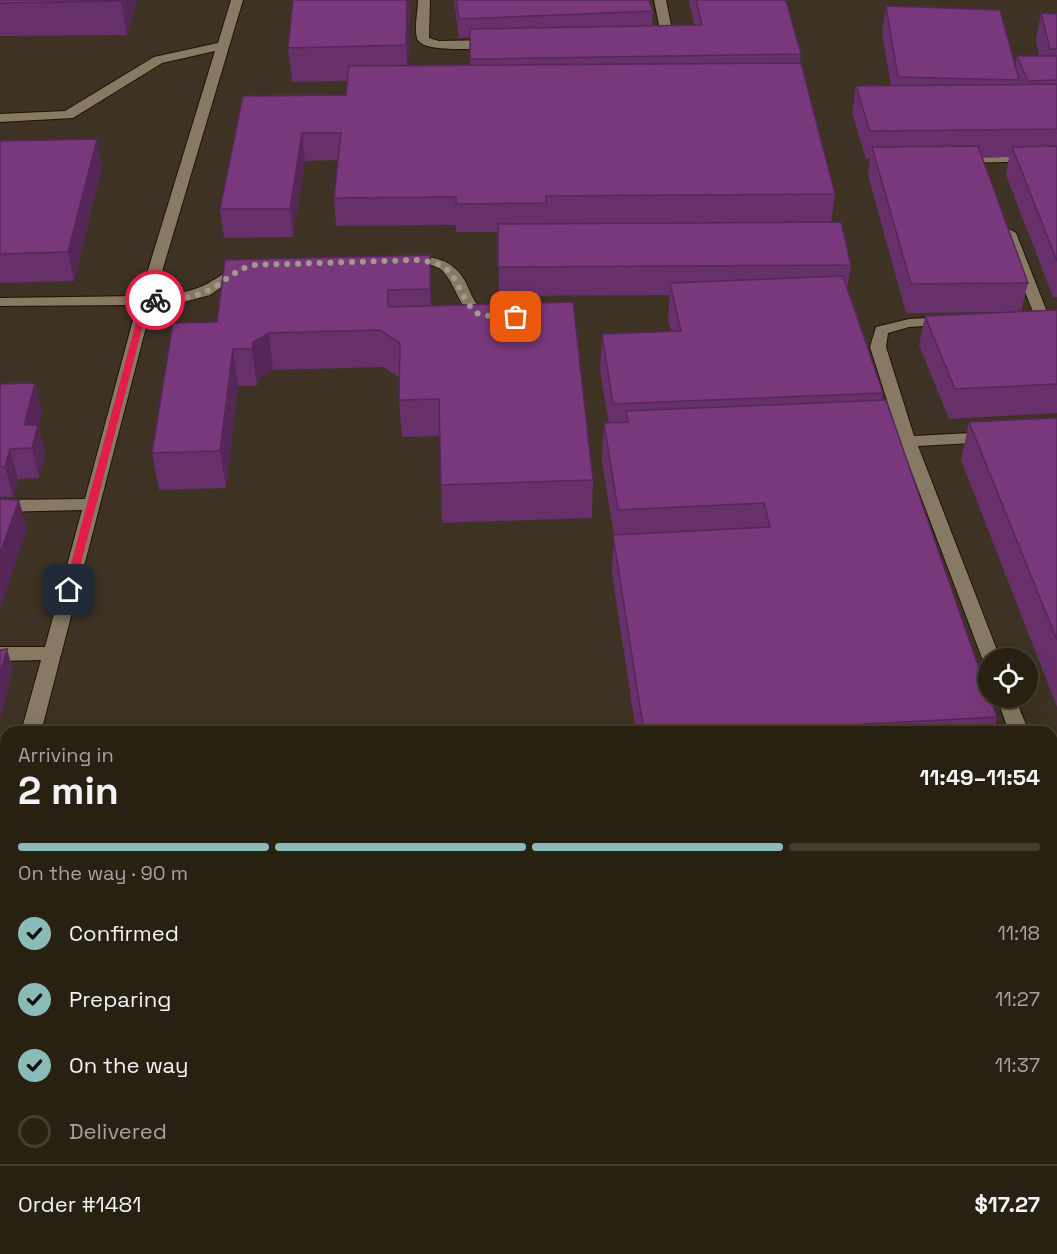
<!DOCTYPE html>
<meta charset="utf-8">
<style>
body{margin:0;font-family:"Space Grotesk",sans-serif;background:#302819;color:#f1f3f6;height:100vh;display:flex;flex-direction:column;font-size:22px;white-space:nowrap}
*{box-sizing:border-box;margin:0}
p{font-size:20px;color:#a5a39f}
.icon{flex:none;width:33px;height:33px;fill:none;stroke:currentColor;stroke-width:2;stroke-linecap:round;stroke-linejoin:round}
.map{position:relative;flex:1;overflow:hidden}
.side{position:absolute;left:0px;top:726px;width:1058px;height:528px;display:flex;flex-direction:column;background:#282010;border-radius:18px 18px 0 0;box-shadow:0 6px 24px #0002,0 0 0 2px #443e30}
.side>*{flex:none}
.buttons{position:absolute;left:978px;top:648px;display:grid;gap:12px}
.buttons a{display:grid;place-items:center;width:60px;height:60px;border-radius:50%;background:#282010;box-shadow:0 6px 24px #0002,0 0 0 2px #443e30;font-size:30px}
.pin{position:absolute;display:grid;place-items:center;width:51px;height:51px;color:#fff;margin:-26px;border-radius:12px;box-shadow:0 3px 9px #0006}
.courier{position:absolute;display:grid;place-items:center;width:60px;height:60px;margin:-30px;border:4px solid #e11d48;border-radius:50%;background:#fff;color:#222;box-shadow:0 2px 8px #0007}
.headline em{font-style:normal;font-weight:700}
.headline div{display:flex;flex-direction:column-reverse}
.headline{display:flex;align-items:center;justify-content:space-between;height:102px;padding:0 18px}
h1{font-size:39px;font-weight:700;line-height:45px}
.bar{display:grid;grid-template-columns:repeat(4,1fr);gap:9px 6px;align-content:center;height:72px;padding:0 18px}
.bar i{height:8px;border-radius:4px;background:#443e30}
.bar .active{background:#8bbbb9}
.bar p{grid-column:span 4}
.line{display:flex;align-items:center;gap:15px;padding:0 18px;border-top:2px solid #443e30}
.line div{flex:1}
ol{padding:0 18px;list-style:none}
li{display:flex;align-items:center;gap:18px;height:66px}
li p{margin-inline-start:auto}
li .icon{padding:6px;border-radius:50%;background:#8bbbb9;color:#111;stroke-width:4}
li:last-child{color:#a5a39f}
li i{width:33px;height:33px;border:3px solid #443e30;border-radius:50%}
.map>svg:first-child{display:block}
</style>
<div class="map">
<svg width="1057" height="1254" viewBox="0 0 1057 1254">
<rect width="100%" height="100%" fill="#362b16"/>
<path fill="#3d3223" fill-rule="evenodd" d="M0,0H1057V1254H0ZM988,658H1028V698H988ZM6,732H1052V1248H6Z"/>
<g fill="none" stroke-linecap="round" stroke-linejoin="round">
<g stroke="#1e1301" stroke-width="2">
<g id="minor">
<path d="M231,0H243L155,295C197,293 203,287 237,265L242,264L249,268L210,295L184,302L152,304L41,732H21L41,660L0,661V647H45L82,510L0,512V500L85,499L137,305L0,306V298L140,296L215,51L162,63L73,118L0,122V114L65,111L154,57L218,43Z"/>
<path d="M418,0H430L429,38L439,41L494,40L500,44L494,48C480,48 421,54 417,38C414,28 418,11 418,0Z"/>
<polygon points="654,0 666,0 673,35 669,42 656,46 650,42 661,35"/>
<polygon points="1057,153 1057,161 960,163 953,159 960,155"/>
<polygon points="1009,229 1016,233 1049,317 1047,320 1037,320 1035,317 1002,233"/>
<path d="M407,256C432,256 452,258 465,281C469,288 471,296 476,303C481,310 489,311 494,317L492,320C461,328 458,281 439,268C428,262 414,266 402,263L400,260L402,257Z"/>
<polygon points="947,317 952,318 954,321 952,324 909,327 888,333 886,347 914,436 990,432 998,437 990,442 918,446 1000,658 988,658 988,664 982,658 900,441 870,347 876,327 909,319"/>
<polygon points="997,698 1015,698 1029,732 1009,732"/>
<polygon points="6,819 6,856 0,858 0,821"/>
<polygon points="1052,825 1057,827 1057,863 1052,861"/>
<rect x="0" y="954" width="6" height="18"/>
<rect x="0" y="1082" width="6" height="20"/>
<rect x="697" y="1248" width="24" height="6"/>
</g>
</g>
<use href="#minor" fill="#877963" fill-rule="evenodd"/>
</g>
<g fill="#68306b">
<polygon points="0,0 137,0 127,35 0,36"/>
<polygon points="293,0 410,0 408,66 470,65 470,37 459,38 454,0 649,0 653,11 652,26 694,25 689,0 786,0 801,54 800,63 835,194 831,222 851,265 847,289 883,393 882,400 997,717 993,732 636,732 612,573 614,535 602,461 604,423 609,423 600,371 602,334 671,331 668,319 670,295 499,296 498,232 456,232 456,225 336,226 334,198 338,160 305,161 293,237 224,238 220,209 243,96 346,95 348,81 292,82 288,48"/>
<polygon points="886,6 1015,67 1017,56 1039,56 1036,40 1041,13 1057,14 1057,297 1053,297 1006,175 1009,157 982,158 1028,283 1021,311 1057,310 1057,413 949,419 919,345 925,316 1000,312 906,313 868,175 870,159 866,159 852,113 856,86 891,86 882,33"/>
<polygon points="0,141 102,166 74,281 0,283"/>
<polygon points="430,255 431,306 593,480 592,518 442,523 440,436 402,437 399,400 400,378 383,367 273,370 258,379 257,386 238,386 226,488 159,490 152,453 217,322"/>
<polygon points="35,383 42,413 38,426 45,454 39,478 18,479 13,497 0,497 0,384"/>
<polygon points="1057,418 1057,707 961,460 969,422"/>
<polygon points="1052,871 1057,892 1057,1001 1052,1001"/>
<polygon points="6,1248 259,1248 229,1249"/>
<polygon points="755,1248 901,1248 899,1254 756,1254"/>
<polygon points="974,1248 1052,1248 1057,1254 975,1254"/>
</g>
<g fill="#552757">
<polygon points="121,0 137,0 127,35 121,1"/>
<polygon points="407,0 410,0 408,79 406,45"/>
<polygon points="302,133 305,161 293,237 290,209"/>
<polygon points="97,139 102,166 74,281 68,252"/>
<polygon points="430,255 431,291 432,325 430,289"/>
<polygon points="269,333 273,370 258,379 257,386 252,349 253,342"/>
<polygon points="233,349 238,386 226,488 220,451"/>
<polygon points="35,383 42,413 38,426 45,454 39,478 32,448 24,425"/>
<polygon points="10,449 18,479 13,497 5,467"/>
<polygon points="19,500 27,529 0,610 0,554"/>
<polygon points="7,649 13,670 0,721 0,675"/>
<polygon points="216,1248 229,1248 228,1254 216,1254"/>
</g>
<g fill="#79387c" stroke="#552757" stroke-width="1.5">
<polygon points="0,0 121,0 121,1 0,3"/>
<polygon points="293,0 407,0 406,45 288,48"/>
<polygon points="456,0 649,0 653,11 459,19"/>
<polygon points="696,0 786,0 801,54 470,59 470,29 702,25"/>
<polygon points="886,6 1000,10 1019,80 898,77"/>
<polygon points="1041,13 1057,14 1057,49 1050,49"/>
<polygon points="1017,56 1057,56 1057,80 1028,81"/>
<polygon points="801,63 835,194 546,196 546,203 456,204 456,197 334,198 341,133 302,133 290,209 220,209 243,96 346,95 349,66"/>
<polygon points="1057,84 1057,129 870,131 856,86"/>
<polygon points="97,139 68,252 0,254 0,141"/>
<polygon points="978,146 1028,283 911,284 872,147"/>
<polygon points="1057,146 1057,261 1012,147"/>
<polygon points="841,222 851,265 498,267 498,224"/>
<polygon points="430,255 430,289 388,290 388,307 573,302 593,480 441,485 439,399 399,400 400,343 380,330 269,333 253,342 252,349 233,349 220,451 152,453 173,323 217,322 225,260"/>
<polygon points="843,276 883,393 613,404 602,334 681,331 670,283"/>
<polygon points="1057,310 1057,384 955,389 925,316"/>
<polygon points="35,383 24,425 38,425 32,448 10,449 5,467 0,467 0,384"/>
<polygon points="886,400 988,694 988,698 990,698 997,717 720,732 644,732 613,535 770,527 764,503 618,510 604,423 628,422 626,411"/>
<polygon points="1057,418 1057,640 969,422"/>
<polygon points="0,499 19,500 0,554"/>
<polygon points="7,649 0,675 0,650"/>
<polygon points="1052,871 1057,892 1057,981 1052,981"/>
<polygon points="1052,1008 1057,1008 1057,1254 986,1254 984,1248 1052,1248"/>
<polygon points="0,1171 6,1171 6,1248 216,1248 216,1254 0,1254"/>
<polygon points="379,1248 669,1248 669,1254 378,1254"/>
</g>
<polygon fill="#e11d48" points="155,297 159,300 149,302 74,590 72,592 66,592 64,590 142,300"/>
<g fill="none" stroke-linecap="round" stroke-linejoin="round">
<path stroke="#a19989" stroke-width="6" stroke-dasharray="0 10.8" d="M155,300C172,298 191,299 207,291C224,283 234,270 253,265L417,260C464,264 450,287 476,313L493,317H516"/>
</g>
</svg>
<div class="buttons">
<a><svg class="icon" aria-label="locate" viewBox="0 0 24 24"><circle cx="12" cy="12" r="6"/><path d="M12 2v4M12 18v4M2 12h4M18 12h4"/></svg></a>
</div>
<div class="pin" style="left:516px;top:317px;background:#ea580c"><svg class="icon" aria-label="bag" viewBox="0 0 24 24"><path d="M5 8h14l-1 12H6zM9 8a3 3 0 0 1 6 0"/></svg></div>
<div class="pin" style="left:69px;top:590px;background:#1f2937"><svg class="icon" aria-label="home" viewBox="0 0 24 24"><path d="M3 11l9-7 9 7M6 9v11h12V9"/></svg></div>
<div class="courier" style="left:155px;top:300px"><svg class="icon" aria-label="bike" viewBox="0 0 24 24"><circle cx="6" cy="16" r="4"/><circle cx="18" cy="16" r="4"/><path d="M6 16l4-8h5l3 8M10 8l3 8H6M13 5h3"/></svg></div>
<section class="side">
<div class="headline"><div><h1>2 min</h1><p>Arriving in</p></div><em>11:49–11:54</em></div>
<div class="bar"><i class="active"></i><i class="active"></i><i class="active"></i><i></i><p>On the way · 90 m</p></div>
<ol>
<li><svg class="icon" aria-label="check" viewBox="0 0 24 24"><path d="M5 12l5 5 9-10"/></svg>Confirmed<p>11:18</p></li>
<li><svg class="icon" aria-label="check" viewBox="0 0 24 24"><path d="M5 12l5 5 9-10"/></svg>Preparing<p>11:27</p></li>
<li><svg class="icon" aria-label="check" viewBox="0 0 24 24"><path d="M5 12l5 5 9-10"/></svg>On the way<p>11:37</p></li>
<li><i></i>Delivered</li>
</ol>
<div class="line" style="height:78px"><div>Order #1481</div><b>$17.27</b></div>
</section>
</div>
